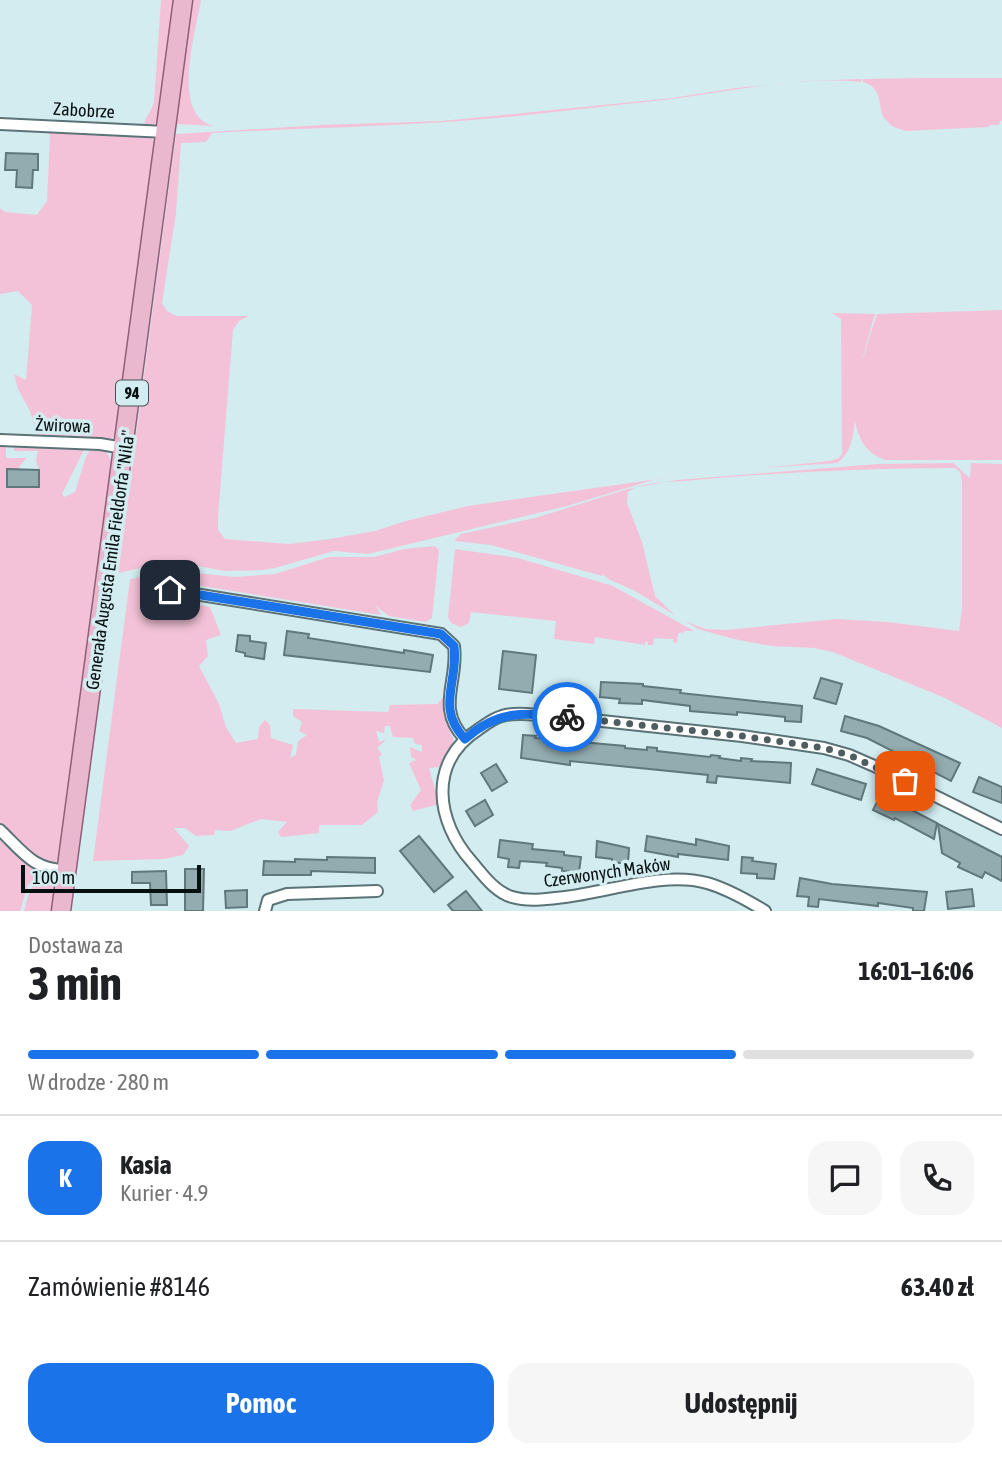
<!DOCTYPE html>
<html lang="pl">
<meta charset="utf-8">
<style>
body{margin:0;font-family:"Asap Condensed",sans-serif;background:#f6f6f6;color:#202124;height:100vh;display:flex;flex-direction:column;font-size:26px;white-space:nowrap}
*{box-sizing:border-box;margin:0}
p{font-size:23px;color:#757577}
.icon{flex:none;width:38px;height:38px;fill:none;stroke:currentColor;stroke-width:2;stroke-linecap:round;stroke-linejoin:round}
.map{position:relative;height:911px;overflow:hidden}
.details{display:flex;flex-direction:column;background:#fff;flex:1}
.details>*{flex:none}
.scale{position:absolute;left:21px;bottom:18px;width:180px;box-sizing:border-box;padding-left:7px;border:4px solid #071011;border-top:0;font-size:19px;line-height:24px;white-space:nowrap;color:#071011;-webkit-text-stroke:5px #d2ecf0;paint-order:stroke}
.pin{position:absolute;display:grid;place-items:center;width:60px;height:60px;color:#fff;margin:-30px;border-radius:14px;box-shadow:0 4px 10px #0006}
.courier{position:absolute;display:grid;place-items:center;width:70px;height:70px;margin:-35px;border:5px solid #1a73e8;border-radius:50%;background:#fff;color:#222;box-shadow:0 2px 9px #0007}
.summary em{font-style:normal;font-weight:700}
.summary div{display:flex;flex-direction:column-reverse}
.summary{display:flex;align-items:center;justify-content:space-between;height:119px;padding:0 28px}
h1{font-size:46px;font-weight:700;line-height:52px}
.bar{display:grid;grid-template-columns:repeat(4,1fr);gap:10px 7px;align-content:center;height:84px;padding:0 28px}
.bar i{height:9px;border-radius:5px;background:#e0e0e0}
.bar .active{background:#1a73e8}
.bar p{grid-column:span 4}
.line{display:flex;align-items:center;gap:18px;padding:0 28px;border-top:2px solid #e0e0e0}
.line div{flex:1}
.round{display:grid;place-items:center;flex:none;width:74px;height:74px;border-radius:21px;background:#f6f6f6}
.cta{display:flex;gap:14px;margin-top:auto;padding:14px 28px}
.cta a{flex:1;height:80px;border-radius:21px;background:#1a73e8;color:#fff;font-size:28px;font-weight:700;line-height:80px;text-align:center}
.cta a+a{background:#f6f6f6;color:#202124}
.map>svg:first-child{display:block}
</style>
<div class="map">
<svg width="1002" height="911" viewBox="0 0 1002 911">
<rect width="100%" height="100%" fill="#d2ecf0"/>
<g fill="#f4c2d8">
<path d="M161,0H177L158,122L151,126H144C145,117 152,111 154,102Z"/>
<path d="M193,0H201C196,31 170,116 214,126L176,124Z"/>
<path d="M920,78H1002V121H1000L999,125H990L989,127L905,131L892,126L884,118C877,103 883,88 863,82V79Z"/>
<path d="M861,79L862,82C798,76 734,91 672,99C630,104 587,108 545,113C435,126 323,127 212,133L206,142L181,143L176,213L162,303L167,311L176,316H249L239,321L233,330L218,517V530L225,539L289,544L330,539L375,531L406,521L468,506L694,474L653,480L567,506L368,554L334,551L275,568L262,570L225,571L192,565H173L151,566L118,573L176,134L321,125L442,121L672,98L736,88L806,81Z"/>
<polygon points="45,130 149,136 155,142 116,436 110,439 41,437 37,435 30,411 18,389 14,374 26,380 32,305 18,291 0,294 0,208 5,212 37,215 47,201 50,135"/>
<path d="M1002,310V460H885C866,453 858,439 855,420C853,435 852,453 837,463L762,468L830,461L839,458L842,454L841,319L832,313L875,314L860,367L877,314Z"/>
<polygon points="0,445 6,446 6,458 27,458 20,465 19,469 39,470 36,460 38,451 14,451 14,446 85,448 62,494 64,497 75,492 86,457 91,448 106,451 113,465 64,842 59,858 54,864 42,863 0,825"/>
<path d="M953,463L970,478L971,463L1002,464V728L945,698L833,652L814,648L771,646L734,639L698,629L686,622L706,629L725,630L837,619L887,622L959,631L962,608V481L960,472L955,468C868,468 782,472 696,480C678,482 641,481 628,492L627,503L642,542L655,596L675,615L633,590L608,579L603,574L602,576L491,545L454,541L461,534L535,518L628,489L677,480L878,464Z"/>
<path d="M435,546L439,550L432,618L426,622L389,616L376,606L381,615L159,579L157,596L210,607L221,635L206,640L208,656L199,666L219,704L226,727L236,743L258,739L259,727L265,720L270,725L271,738L293,745L290,758L296,755L298,741L307,735L299,731L302,722L293,716V709L388,712L390,705L437,704L447,693C446,700 444,708 446,715C451,744 463,738 440,767L429,768L439,804L413,811L410,805L421,790L409,763L416,760L411,757L410,747L422,752V745L415,744L413,738L393,737L390,726H385L384,733L376,731L379,742L387,739L377,748L382,754L379,757L384,780L377,802L378,812L362,825H319V833L281,837L278,832L287,822L261,819L230,831L215,830L214,835L196,836L185,828H174L189,846L183,855L164,859L93,861L130,579L177,571L235,577L275,574L329,557H374L404,549Z"/>
<polygon points="455,549 518,558 613,586 694,631 684,631 683,634 681,632 678,634 677,643 673,642 673,639 654,638 653,645 648,645 648,642 645,642 645,645 595,637 594,644 554,639 556,621 471,612 469,623 461,627 451,623 448,617"/>
<polygon points="0,834 42,872 28,885 20,911 0,911"/>
<path d="M45,876H49L55,880L54,911H24C28,897 30,883 45,876Z"/>
</g>
<g fill="#93acaf" stroke="#60787b" stroke-width="2">
<polygon points="6,153 38,154 38,170 33,170 32,188 16,187 17,170 5,170"/>
<polygon points="7,469 39,470 39,487 7,487"/>
<polygon points="287,631 309,634 308,638 404,653 404,650 433,655 430,672 284,655"/>
<polygon points="238,635 250,636 250,641 266,643 264,659 245,656 245,653 236,651"/>
<polygon points="503,651 536,655 532,693 499,689"/>
<polygon points="821,678 842,684 836,704 814,698"/>
<polygon points="601,682 643,684 643,686 681,690 680,693 802,706 801,722 785,721 785,717 737,712 737,715 690,711 690,706 642,700 642,704 619,703 620,699 600,697"/>
<polygon points="845,716 879,726 960,763 951,781 867,738 841,731"/>
<polygon points="523,735 536,736 535,738 625,746 625,748 647,750 647,747 657,748 657,751 710,757 711,755 720,756 719,758 741,761 741,758 752,759 751,761 791,763 790,783 717,776 716,783 707,782 708,775 570,761 570,765 521,758"/>
<polygon points="496,764 507,782 492,791 481,773"/>
<polygon points="817,769 866,784 861,800 812,784"/>
<polygon points="979,777 1002,787 1002,803 973,792"/>
<polygon points="881,794 937,823 934,839 895,818 894,820 873,810"/>
<polygon points="485,800 493,815 475,826 466,811"/>
<polygon points="938,824 1002,857 1002,881 985,872 982,878 958,867 960,863 942,853"/>
<polygon points="419,836 453,877 434,892 400,851"/>
<polygon points="647,836 696,845 696,839 729,846 728,860 678,854 678,857 645,851"/>
<polygon points="500,840 533,844 532,849 564,852 564,855 581,857 579,872 562,871 562,868 546,866 547,863 520,861 519,868 508,867 509,859 498,857"/>
<polygon points="597,841 629,848 628,864 612,862 612,859 596,857"/>
<polygon points="327,857 375,858 375,873 311,871 311,875 263,875 264,861 295,862 295,859 327,860"/>
<polygon points="742,857 753,858 752,861 776,864 774,879 757,878 757,874 741,873"/>
<polygon points="185,869 204,869 203,911 185,911"/>
<polygon points="166,871 167,905 151,905 150,883 132,883 132,872"/>
<polygon points="800,878 832,884 927,892 924,911 913,911 913,908 878,903 878,906 819,899 818,907 808,906 809,897 797,896"/>
<polygon points="972,889 974,906 948,909 946,892"/>
<polygon points="247,890 247,907 226,908 225,891"/>
<polygon points="466,891 482,911 453,911 448,905"/>
</g>
<g fill="none" stroke-linecap="round" stroke-linejoin="round">
<g stroke="#5b7376" stroke-width="14">
<g id="street">
<polyline points="0,124 166,132"/>
<polyline points="0,440 100,444 124,448"/>
<path d="M170,590L441,634L454,646C459,681 435,708 465,739"/>
<path d="M0,830C22,851 34,871 67,870"/>
<polyline points="265,911 268,900 287,894 377,891"/>
<path d="M765,911C747,900 728,889 707,883C664,871 609,892 565,897C548,899 529,902 512,897C495,892 483,875 472,862C436,822 427,762 479,729C486,724 494,718 502,716C518,711 539,716 555,716L742,736L824,748L849,755L881,769L1002,829"/>
</g>
</g>
<g stroke="#915e78" stroke-width="21">
<polyline id="primary" points="61,911 183,0"/>
</g>
<use href="#street" stroke="#fff" stroke-width="10"/>
<use href="#primary" stroke="#e9b8cf" stroke-width="18"/>
</g>
<g fill="none" stroke-linecap="round" stroke-linejoin="round">
<polyline stroke="#4e5d5f" stroke-width="7" stroke-dasharray="0 12.6" points="567,717 742,736 824,748 849,755 905,781"/>
<path stroke="#1a73e8" stroke-width="9" d="M170,590L441,634L454,646C459,682 435,707 465,739C499,709 525,713 567,717"/>
</g>
<g text-anchor="middle" dominant-baseline="central" stroke-width="7" stroke-linejoin="round" paint-order="stroke">
<rect fill="#d2ecf0" stroke="#445254" stroke-width="2" x="116" y="380.5" width="32" height="25" rx="5"/>
<g font-size="16" font-weight="bold" fill="#071011">
<text x="132" y="393">94</text>
</g>
<g font-size="18" fill="#071011" stroke="#d2ecf0">
<text transform="translate(84 110) rotate(3)">Zabobrze</text>
<text transform="translate(63 425) rotate(2)">Żwirowa</text>
<text transform="translate(110 560) rotate(-82)">Generała Augusta Emila Fieldorfa "Nila"</text>
<text transform="translate(607 872) rotate(-8)">Czerwonych Maków</text>
</g>
</g>
</svg>
<div class="scale">100 m</div>
<div class="pin" style="left:905px;top:781px;background:#ea580c"><svg class="icon" aria-label="bag" viewBox="0 0 24 24"><path d="M5 8h14l-1 12H6zM9 8a3 3 0 0 1 6 0"/></svg></div>
<div class="pin" style="left:170px;top:590px;background:#1f2937"><svg class="icon" aria-label="home" viewBox="0 0 24 24"><path d="M3 11l9-7 9 7M6 9v11h12V9"/></svg></div>
<div class="courier" style="left:567px;top:717px"><svg class="icon" aria-label="bike" viewBox="0 0 24 24"><circle cx="6" cy="16" r="4"/><circle cx="18" cy="16" r="4"/><path d="M6 16l4-8h5l3 8M10 8l3 8H6M13 5h3"/></svg></div>
</div>
<section class="details">
<div class="summary"><div><h1>3 min</h1><p>Dostawa za</p></div><em>16:01–16:06</em></div>
<div class="bar"><i class="active"></i><i class="active"></i><i class="active"></i><i></i><p>W drodze · 280 m</p></div>
<div class="line" style="height:126px"><b class="round" style="background:#1a73e8;color:#fff">K</b><div><b>Kasia</b><p>Kurier · 4.9</p></div><a class="round"><svg class="icon" aria-label="chat" viewBox="0 0 24 24"><path d="M4 5h16v11H9l-5 4z"/></svg></a><a class="round"><svg class="icon" aria-label="phone" viewBox="0 0 24 24"><path d="M5 4h4l2 5-3 2q2 4 5 5l2-3 5 2v4C11 20 4 13 5 4z"/></svg></a></div>
<div class="line" style="height:91px"><div>Zamówienie #8146</div><b>63.40 zł</b></div>
<div class="cta"><a>Pomoc</a><a>Udostępnij</a></div>
</section>
